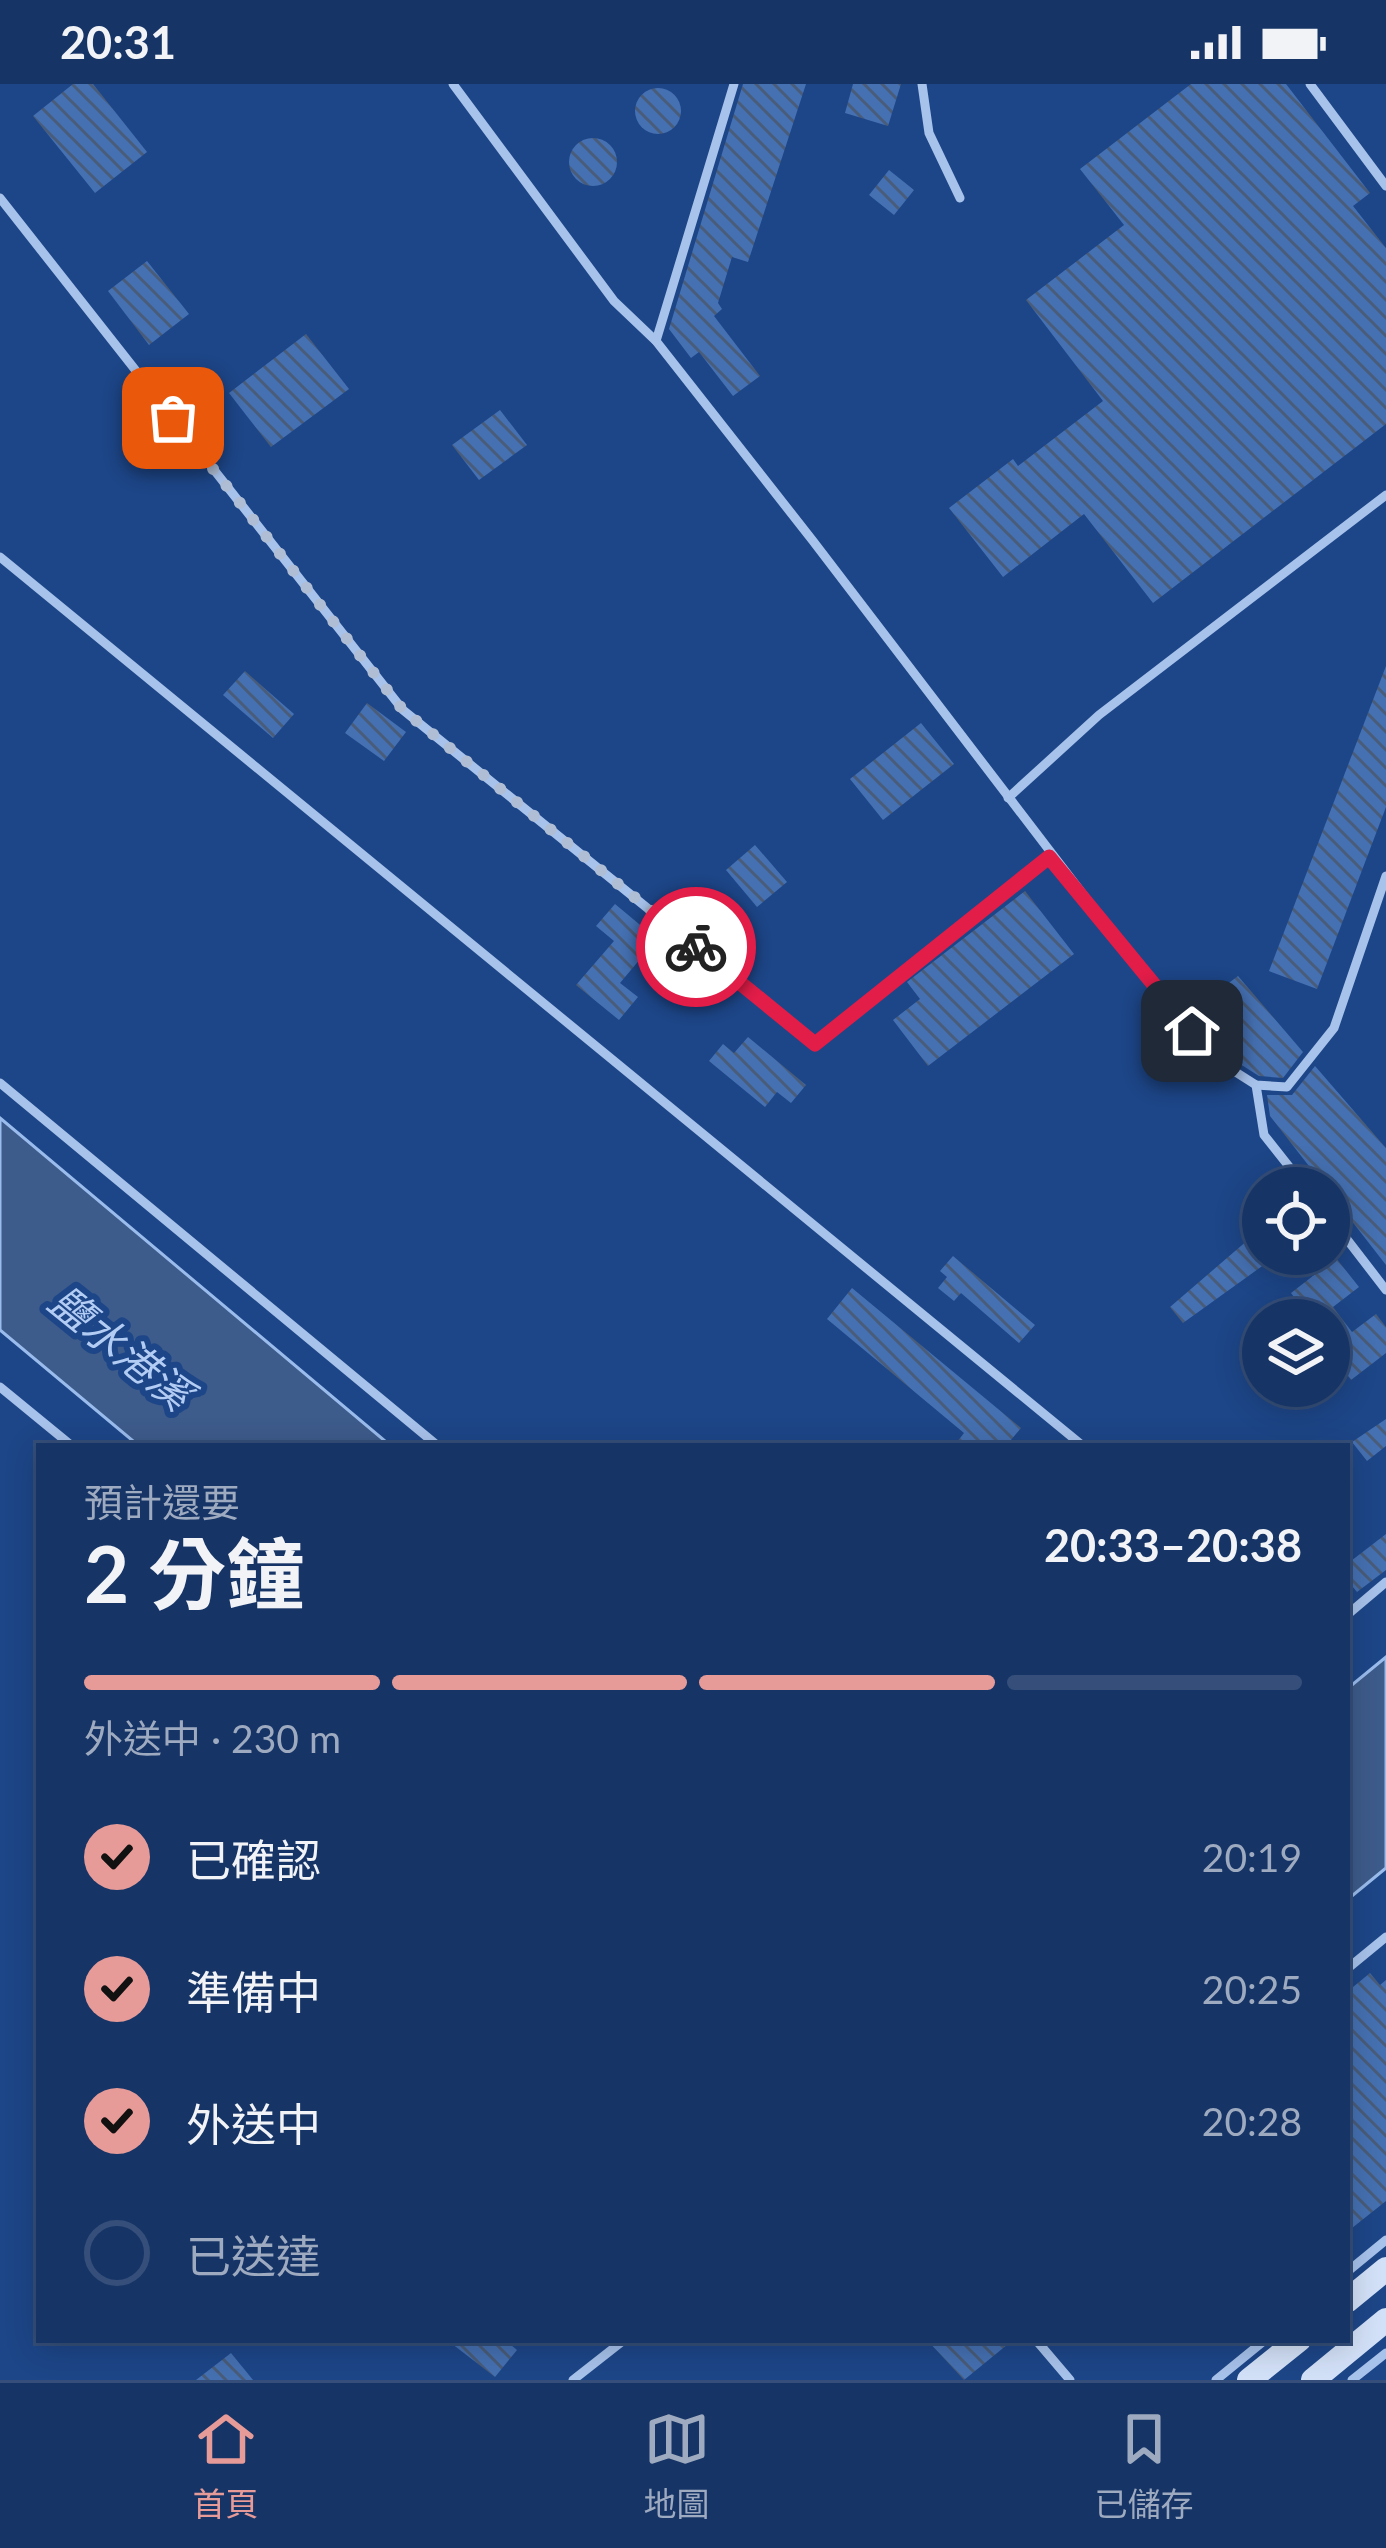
<!DOCTYPE html>
<html lang="zh-TW">
<meta charset="utf-8">
<style>
body{margin:0;font-family:Lato,"Noto Sans TC",sans-serif;background:#233f6f;color:#f1f3f6;height:100vh;display:flex;flex-direction:column;font-size:45px;white-space:nowrap}
*{box-sizing:border-box;margin:0}
p{font-size:39px;color:#9eaabf}
.icon{flex:none;width:66px;height:66px;fill:none;stroke:currentColor;stroke-width:2;stroke-linecap:round;stroke-linejoin:round}
.map{position:relative;flex:1;overflow:hidden}
.sheet{position:absolute;left:36px;top:1359px;width:1314px;height:900px;display:flex;flex-direction:column;background:#163466;border-radius:0px;box-shadow:0 6px 30px #0003,0 0 0 3px #354f7a}
.sheet>*{flex:none}
.buttons{position:absolute;left:1242px;top:1083px;display:grid;gap:24px}
.buttons a{display:grid;place-items:center;width:108px;height:108px;border-radius:50%;background:#163466;box-shadow:0 6px 30px #0003,0 0 0 3px #354f7a;font-size:60px}
.pin{position:absolute;display:grid;place-items:center;width:102px;height:102px;color:#fff;margin:-51px;border-radius:24px;box-shadow:0 6px 18px #0006}
.courier{position:absolute;display:grid;place-items:center;width:120px;height:120px;margin:-60px;border:9px solid #e11d48;border-radius:50%;background:#fff;color:#222;box-shadow:0 3px 15px #0007}
.headline em{font-style:normal;font-weight:700}
.headline div{display:flex;flex-direction:column-reverse}
.headline{display:flex;align-items:center;justify-content:space-between;height:204px;padding:0 48px}
h1{font-size:78px;font-weight:700;line-height:90px}
.bar{display:grid;grid-template-columns:repeat(4,1fr);gap:18px 12px;align-content:center;height:144px;padding:0 48px}
.bar i{height:15px;border-radius:9px;background:#354f7a}
.bar .selected{background:#e69b98}
.bar p{grid-column:span 4}
ol{padding:0 48px;list-style:none}
li{display:flex;align-items:center;gap:36px;height:132px}
li p{margin-inline-start:auto}
li .icon{padding:12px;border-radius:50%;background:#e69b98;color:#111;stroke-width:4}
li:last-child{color:#9eaabf}
li i{width:66px;height:66px;border:6px solid #354f7a;border-radius:50%}
.status{display:flex;justify-content:space-between;align-items:center;height:84px;padding:0 60px;background:#163466;direction:ltr}
.status svg{height:33px;fill:currentColor}
.menu{display:flex;justify-content:space-around;align-items:center;height:168px;border-top:3px solid #354f7a;background:#163466;font-size:33px;color:#9eaabf}
.menu a{display:grid;justify-items:center;gap:6px}
.menu .selected{color:#e69b98}
.map>svg:first-child{display:block}
</style>
<div class="status"><b>20:31</b><svg viewBox="0 0 49 12"><path d="M0 12V9h3v3zM5 12V6h3v6zM10 12V3h3v9zM15 12V0h3v12zM26 1h20v11H26zM47 4h2v5h-2z"/></svg></div>
<div class="map">
<svg width="1386" height="2296" viewBox="0 0 1386 2296">
<defs>
<pattern id="building-back-hatch" width="6" height="6" patternUnits="userSpaceOnUse" patternTransform="scale(3)"><rect width="6" height="6" fill="#4570b1"/><path d="M-1 5l2 2M0 0l6 6M5-1l2 2" fill="none" stroke="#495c79"/></pattern>
</defs>
<rect width="100%" height="100%" fill="#1d4688"/>
<g fill="#3d5b8b" stroke="#9abced" stroke-width="3">
<polygon points="0,1034 391,1362 139,1362 0,1246"/>
<polygon points="1386,1573 1386,1784 1347,1816 1347,1605"/>
</g>
<g fill="url(#building-back-hatch)">
<polygon points="73,0 93,0 147,68 95,109 33,32"/>
<polygon points="743,0 806,0 748,178 732,173 718,219 722,225 714,232 760,292 733,312 699,268 691,274 669,245"/>
<polygon points="853,0 901,0 888,42 845,29"/>
<polygon points="1191,0 1286,0 1370,109 1353,122 1386,164 1386,340 1153,519 1084,430 1003,493 949,424 1013,375 1018,382 1103,317 1026,216 1124,141 1080,85"/>
<circle cx="658" cy="27" r="23"/>
<circle cx="593" cy="78" r="24"/>
<polygon points="889,86 914,106 894,131 869,111"/>
<polygon points="147,177 189,230 149,261 108,207"/>
<polygon points="306,250 349,305 271,363 229,309"/>
<polygon points="500,326 527,361 479,396 452,361"/>
<polygon points="1386,582 1386,723 1317,905 1269,887"/>
<polygon points="245,587 294,630 273,654 223,611"/>
<polygon points="367,619 406,648 384,677 345,649"/>
<polygon points="921,639 954,680 883,736 850,695"/>
<polygon points="755,761 787,798 757,823 726,786"/>
<polygon points="1025,807 1074,870 928,982 893,936 920,915 907,898"/>
<polygon points="615,820 657,855 620,899 638,913 619,936 576,901 614,857 596,842"/>
<polygon points="1238,892 1303,968 1283,994 1259,992 1229,973 1189,929"/>
<polygon points="748,953 806,1001 791,1019 777,1008 765,1023 709,977 723,960 734,969"/>
<polygon points="1315,982 1386,1064 1386,1181 1270,1032 1267,1011 1292,1011"/>
<polygon points="1263,1143 1263,1170 1279,1170 1183,1239 1170,1223"/>
<polygon points="953,1172 1035,1241 1019,1259 961,1209 954,1217 938,1204 947,1193 940,1187"/>
<polygon points="1336,1174 1359,1203 1333,1223 1352,1248 1376,1230 1386,1243 1386,1269 1351,1296 1338,1279 1329,1285 1329,1236 1311,1236 1291,1209"/>
<polygon points="852,1204 1021,1344 1006,1362 954,1362 964,1349 827,1235"/>
<polygon points="1386,1335 1386,1362 1367,1377 1352,1358"/>
<polygon points="1386,1450 1386,1486 1357,1508 1347,1496 1347,1480"/>
<polygon points="1370,1889 1380,1901 1386,1896 1386,2117 1347,2148 1347,1908"/>
<polygon points="447,2256 505,2256 517,2266 495,2293"/>
<polygon points="927,2256 1013,2256 964,2296"/>
<polygon points="231,2269 253,2296 196,2296"/>
</g>
<g fill="none" stroke-linecap="round" stroke-linejoin="round">
<g stroke="#a7c2eb" stroke-width="9">
<polyline points="453,0 614,217 656,257 813,457 1163,915 1223,980 1256,1001 1287,1003 1334,944 1386,792"/>
<polyline points="922,0 929,49 960,114"/>
<polyline points="1310,0 1386,102"/>
<polyline points="0,114 403,626 815,960 1050,773"/>
<polyline points="656,257 734,0"/>
<polyline points="0,473 1083,1362"/>
<polyline points="1008,714 1099,631 1386,411"/>
<polyline points="0,999 438,1362"/>
<polyline points="1256,1001 1264,1051 1306,1104"/>
<polyline points="1329,1132 1386,1206"/>
<polyline points="0,1303 72,1362"/>
<polyline points="1347,1531 1386,1498"/>
<polyline points="1347,1885 1386,1853"/>
<polyline points="1347,2188 1386,2156"/>
<polyline points="1036,2256 1070,2296"/>
<polyline points="573,2296 624,2256"/>
<polyline points="1216,2296 1265,2256"/>
<polyline points="1352,2296 1386,2269"/>
</g>
<g stroke="#d3e1f8" stroke-width="24">
<polyline points="1347,2217 1386,2185"/>
<polyline points="1249,2296 1299,2256"/>
<polyline points="1313,2296 1386,2236"/>
</g>
</g>
<g fill="none" stroke-linecap="round" stroke-linejoin="round">
<polyline stroke="#b0bed5" stroke-width="12" stroke-dasharray="0 21.6" points="173,334 403,626 696,863"/>
<polyline stroke="#e11d48" stroke-width="15" points="696,863 815,960 1049,773 1192,947"/>
</g>
<g text-anchor="middle" dominant-baseline="central" stroke-width="12" stroke-linejoin="round" paint-order="stroke">
<g font-size="42" font-style="italic" fill="#b3ccf3" stroke="#1d4688">
<text transform="translate(121 1263) rotate(39)">鹽水港溪</text>
</g>
</g>
</svg>
<div class="buttons">
<a><svg class="icon" aria-label="locate" viewBox="0 0 24 24"><circle cx="12" cy="12" r="6"/><path d="M12 2v4M12 18v4M2 12h4M18 12h4"/></svg></a>
<a><svg class="icon" aria-label="layers" viewBox="0 0 24 24"><path d="M12 4l9 5-9 5-9-5zM3 14l9 5 9-5"/></svg></a>
</div>
<div class="pin" style="left:173px;top:334px;background:#ea580c"><svg class="icon" aria-label="bag" viewBox="0 0 24 24"><path d="M5 8h14l-1 12H6zM9 8a3 3 0 0 1 6 0"/></svg></div>
<div class="pin" style="left:1192px;top:947px;background:#1f2937"><svg class="icon" aria-label="home" viewBox="0 0 24 24"><path d="M3 11l9-7 9 7M6 9v11h12V9"/></svg></div>
<div class="courier" style="left:696px;top:863px"><svg class="icon" aria-label="bike" viewBox="0 0 24 24"><circle cx="6" cy="16" r="4"/><circle cx="18" cy="16" r="4"/><path d="M6 16l4-8h5l3 8M10 8l3 8H6M13 5h3"/></svg></div>
<section class="sheet">
<div class="headline"><div><h1>2 分鐘</h1><p>預計還要</p></div><em>20:33–20:38</em></div>
<div class="bar"><i class="selected"></i><i class="selected"></i><i class="selected"></i><i></i><p>外送中 · 230 m</p></div>
<ol>
<li><svg class="icon" aria-label="check" viewBox="0 0 24 24"><path d="M5 12l5 5 9-10"/></svg>已確認<p>20:19</p></li>
<li><svg class="icon" aria-label="check" viewBox="0 0 24 24"><path d="M5 12l5 5 9-10"/></svg>準備中<p>20:25</p></li>
<li><svg class="icon" aria-label="check" viewBox="0 0 24 24"><path d="M5 12l5 5 9-10"/></svg>外送中<p>20:28</p></li>
<li><i></i>已送達</li>
</ol>
</section>
</div>
<nav class="menu">
<a class="selected"><svg class="icon" aria-label="home" viewBox="0 0 24 24"><path d="M3 11l9-7 9 7M6 9v11h12V9"/></svg>首頁</a>
<a><svg class="icon" aria-label="map" viewBox="0 0 24 24"><path d="M3 6l6-2 6 2 6-2v14l-6 2-6-2-6 2zM9 4v14M15 6v14"/></svg>地圖</a>
<a><svg class="icon" aria-label="saved" viewBox="0 0 24 24"><path d="M7 4h10v16l-5-4-5 4z"/></svg>已儲存</a>
</nav>
